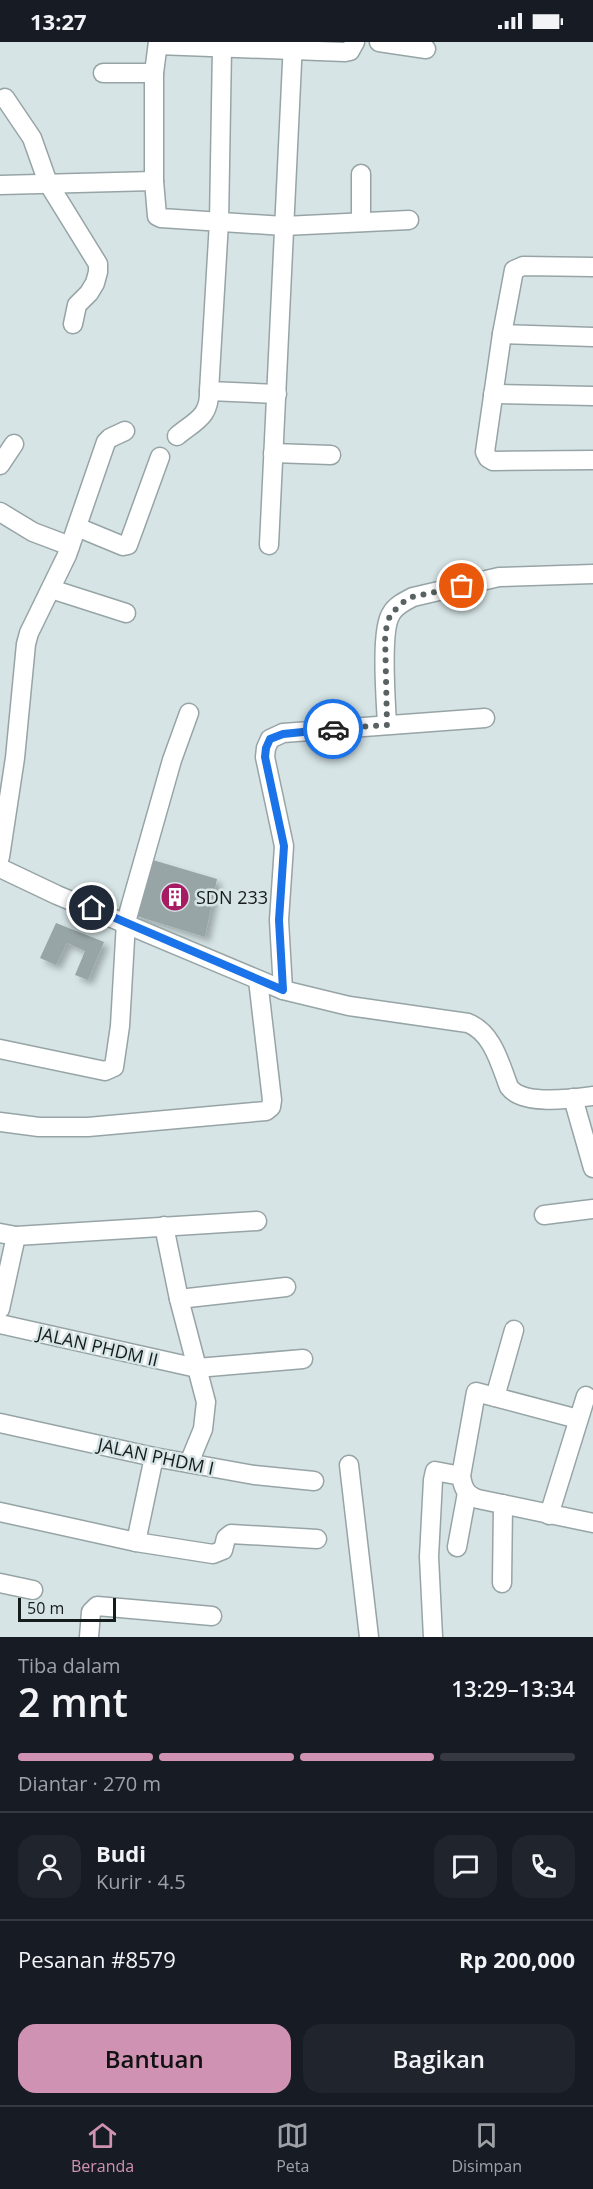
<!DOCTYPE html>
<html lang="id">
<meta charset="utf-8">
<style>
body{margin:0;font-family:"Open Sans",sans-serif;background:#20242c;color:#f1f3f6;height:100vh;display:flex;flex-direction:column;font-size:22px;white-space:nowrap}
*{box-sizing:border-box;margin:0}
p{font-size:20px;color:#9ea1a6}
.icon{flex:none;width:33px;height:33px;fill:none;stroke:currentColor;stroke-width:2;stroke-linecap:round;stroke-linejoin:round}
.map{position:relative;height:1595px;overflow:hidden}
.panel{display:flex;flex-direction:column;background:#171b24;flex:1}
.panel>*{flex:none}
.scale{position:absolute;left:18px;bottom:15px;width:98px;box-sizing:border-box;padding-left:6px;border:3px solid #161b1b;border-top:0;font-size:16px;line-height:21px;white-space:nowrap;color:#161b1b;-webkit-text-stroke:4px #d6e4e6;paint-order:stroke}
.pin{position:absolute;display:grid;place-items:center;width:51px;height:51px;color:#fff;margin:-26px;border:3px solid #fff;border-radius:50%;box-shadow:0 2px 6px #0007}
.courier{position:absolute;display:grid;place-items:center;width:60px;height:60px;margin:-30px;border:4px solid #1a73e8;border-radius:50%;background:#fff;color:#222;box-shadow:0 2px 8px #0007}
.headline em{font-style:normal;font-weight:600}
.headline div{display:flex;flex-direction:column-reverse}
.headline{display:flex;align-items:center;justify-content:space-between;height:102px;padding:0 18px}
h1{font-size:39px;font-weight:600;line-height:45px}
.bar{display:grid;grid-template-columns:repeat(4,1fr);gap:9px 6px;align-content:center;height:72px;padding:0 18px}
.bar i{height:8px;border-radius:4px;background:#363941}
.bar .active{background:#cf92b3}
.bar p{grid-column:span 4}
.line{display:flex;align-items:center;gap:15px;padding:0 18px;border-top:2px solid #363941}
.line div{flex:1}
.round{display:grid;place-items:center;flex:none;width:63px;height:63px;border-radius:18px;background:#20242c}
.primary-button{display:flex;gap:12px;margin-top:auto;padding:12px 18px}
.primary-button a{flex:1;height:69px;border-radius:18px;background:#cf92b3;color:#111;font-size:24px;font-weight:600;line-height:69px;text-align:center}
.primary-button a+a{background:#20242c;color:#f1f3f6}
.status{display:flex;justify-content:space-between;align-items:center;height:42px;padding:0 30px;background:#171b24;direction:ltr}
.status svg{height:16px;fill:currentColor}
.tabs{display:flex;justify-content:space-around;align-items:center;height:84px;border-top:2px solid #363941;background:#171b24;font-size:16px;color:#9ea1a6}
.tabs a{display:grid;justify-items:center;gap:3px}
.tabs .active{color:#cf92b3}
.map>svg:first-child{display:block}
</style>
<div class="status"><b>13:27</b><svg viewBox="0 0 49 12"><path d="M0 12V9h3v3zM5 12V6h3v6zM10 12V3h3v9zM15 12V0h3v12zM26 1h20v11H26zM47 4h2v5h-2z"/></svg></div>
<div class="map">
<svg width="593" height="1595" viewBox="0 0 593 1595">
<defs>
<filter id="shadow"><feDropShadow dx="5" dy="5" stdDeviation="3" flood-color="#0004"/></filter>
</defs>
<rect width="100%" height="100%" fill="#d6e4e6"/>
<g fill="#98a5a6" filter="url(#shadow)">
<polygon points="146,816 217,837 205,895 133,873"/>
<polygon points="56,881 104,900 88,938 75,933 85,909 67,901 56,923 40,916"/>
</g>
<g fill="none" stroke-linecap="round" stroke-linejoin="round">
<g stroke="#97a4a6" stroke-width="21">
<g id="minor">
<polyline points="158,0 154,31 154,139 157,174 161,176 284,184 409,178"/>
<polyline points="379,0 426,7"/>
<polyline points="158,3 345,10 350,9 355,0"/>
<polyline points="222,6 219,180 209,349 277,352"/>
<polyline points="103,31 154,31"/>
<polyline points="5,56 32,96 48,141 98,222 98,230 95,241 89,251 77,263 73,282"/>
<polyline points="0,143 154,139"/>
<polyline points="361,180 361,132"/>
<polyline points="593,225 523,224 514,228 502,292 485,410 488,416 493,419 593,418"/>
<polyline points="502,292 593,295"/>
<polyline points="493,352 593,354"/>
<path d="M177,394C195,379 210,375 209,349"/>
<polyline points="273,411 331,413"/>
<polyline points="0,423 14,402"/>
<polyline points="0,470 33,490 70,504"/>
<polyline points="77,485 123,504 128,503 160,415"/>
<polyline points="269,503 293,0"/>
<polyline points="51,547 126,571"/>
<path d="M387,683C386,660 380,589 391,572C395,564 405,559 413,555L499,535L593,532"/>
<polyline points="0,815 15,716 26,602 29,591 67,513 106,400 110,396 125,389"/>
<path d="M0,826L57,853L283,948L349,964L468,981C493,991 500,1022 509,1045C523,1064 571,1057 593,1054"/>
<polyline points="283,948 279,878 284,804 265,715 266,706 270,697 283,691 485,676"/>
<polyline points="0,1007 105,1029 114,1025 120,984 126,880 172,718 189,671"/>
<polyline points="573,1056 593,1126"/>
<polyline points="0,1080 39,1085 88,1085 266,1069 271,1065 272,1058 258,938"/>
<polyline points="544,1173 593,1167"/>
<polyline points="164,1184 179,1257 206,1360 203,1387 189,1421"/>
<polyline points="0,1191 16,1194 257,1179"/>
<polyline points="179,1257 286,1245"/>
<polyline points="0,1267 16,1194"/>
<polyline points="0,1282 197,1326 303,1317"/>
<polyline points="495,1355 514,1288"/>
<polyline points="0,1381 154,1415 254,1433 314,1439"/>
<polyline points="349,1423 369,1595"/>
<polyline points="461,1434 476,1350 578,1377"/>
<polyline points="0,1470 136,1500 154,1415"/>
<polyline points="549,1473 586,1354"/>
<polyline points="136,1500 213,1512 223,1508 226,1496 231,1492 317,1497"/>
<polyline points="457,1505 467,1451"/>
<polyline points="0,1541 33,1548"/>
<polyline points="502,1541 503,1462"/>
<polyline points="89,1595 91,1570 97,1564 212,1574"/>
<path d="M433,1595L429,1515L433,1438L435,1429L461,1434C463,1446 466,1453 478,1457L593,1481"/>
</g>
</g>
<use href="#minor" stroke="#fff" stroke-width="18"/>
</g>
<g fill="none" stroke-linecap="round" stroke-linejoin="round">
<polyline stroke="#596162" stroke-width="6" stroke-dasharray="0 10.8" points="333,687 387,683 385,591 390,573 402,561 412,555 462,544"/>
<polyline stroke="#1a73e8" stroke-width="8" points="92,866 283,948 279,878 284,804 265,715 266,706 270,697 283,692 333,687"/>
</g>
<defs>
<g id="building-disc" transform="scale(1.5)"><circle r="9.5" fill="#a61b61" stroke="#d6e4e6"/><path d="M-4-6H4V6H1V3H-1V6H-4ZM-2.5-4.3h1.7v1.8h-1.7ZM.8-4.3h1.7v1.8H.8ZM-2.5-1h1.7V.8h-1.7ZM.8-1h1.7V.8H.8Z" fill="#fff"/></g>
</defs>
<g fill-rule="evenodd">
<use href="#building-disc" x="175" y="855"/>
</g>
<g text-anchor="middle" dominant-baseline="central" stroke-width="5" stroke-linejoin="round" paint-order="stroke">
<g font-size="18" fill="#161b1b" stroke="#d6e4e6" text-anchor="start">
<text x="196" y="855">SDN 233</text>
</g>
<g font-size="18" fill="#161b1b" stroke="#d6e4e6">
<text transform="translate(98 1304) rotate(13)">JALAN PHDM II</text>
<text transform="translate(156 1414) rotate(12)">JALAN PHDM I</text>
</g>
</g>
</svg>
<div class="scale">50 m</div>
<div class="pin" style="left:462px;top:544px;background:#ea580c"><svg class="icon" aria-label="bag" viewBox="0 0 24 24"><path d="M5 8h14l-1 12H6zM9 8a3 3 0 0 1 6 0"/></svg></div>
<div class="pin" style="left:92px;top:866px;background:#1f2937"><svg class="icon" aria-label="home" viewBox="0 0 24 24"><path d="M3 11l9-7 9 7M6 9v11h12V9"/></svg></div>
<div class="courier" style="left:333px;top:687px"><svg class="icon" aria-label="car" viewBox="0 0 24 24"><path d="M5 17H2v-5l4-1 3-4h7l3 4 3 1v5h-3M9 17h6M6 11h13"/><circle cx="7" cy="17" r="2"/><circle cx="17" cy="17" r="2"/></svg></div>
</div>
<section class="panel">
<div class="headline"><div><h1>2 mnt</h1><p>Tiba dalam</p></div><em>13:29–13:34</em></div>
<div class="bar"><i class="active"></i><i class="active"></i><i class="active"></i><i></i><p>Diantar · 270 m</p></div>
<div class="line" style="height:108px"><a class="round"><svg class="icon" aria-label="person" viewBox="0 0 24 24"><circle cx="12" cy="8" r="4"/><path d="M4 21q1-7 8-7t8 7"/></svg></a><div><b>Budi</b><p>Kurir · 4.5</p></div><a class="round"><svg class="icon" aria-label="chat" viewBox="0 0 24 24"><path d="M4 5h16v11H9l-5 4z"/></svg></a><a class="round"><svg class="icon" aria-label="phone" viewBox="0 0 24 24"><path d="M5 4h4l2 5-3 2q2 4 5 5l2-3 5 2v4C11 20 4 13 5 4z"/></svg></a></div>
<div class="line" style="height:78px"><div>Pesanan #8579</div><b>Rp 200,000</b></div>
<div class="primary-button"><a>Bantuan</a><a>Bagikan</a></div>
</section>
<nav class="tabs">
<a class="active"><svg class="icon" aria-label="home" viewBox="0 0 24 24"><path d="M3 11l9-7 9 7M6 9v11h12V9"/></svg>Beranda</a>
<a><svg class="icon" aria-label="map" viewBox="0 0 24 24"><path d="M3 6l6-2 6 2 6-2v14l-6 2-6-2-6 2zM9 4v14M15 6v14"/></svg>Peta</a>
<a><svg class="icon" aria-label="saved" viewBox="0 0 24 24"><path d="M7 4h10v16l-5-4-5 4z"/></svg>Disimpan</a>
</nav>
